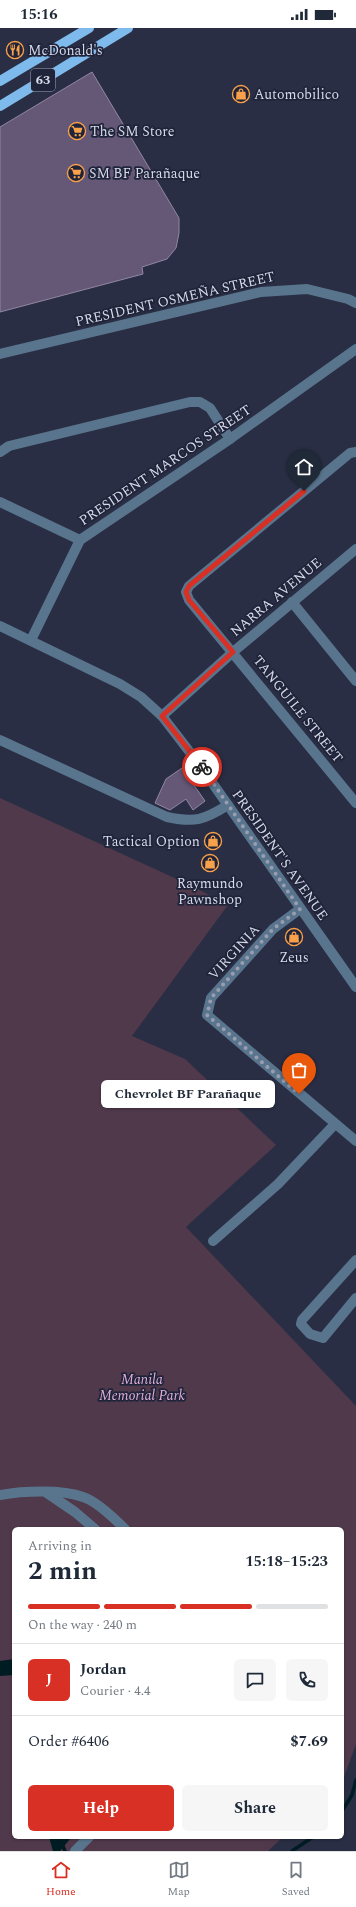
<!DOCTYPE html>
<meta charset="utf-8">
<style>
body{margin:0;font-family:Spectral,serif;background:#f6f6f7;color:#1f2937;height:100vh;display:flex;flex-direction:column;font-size:15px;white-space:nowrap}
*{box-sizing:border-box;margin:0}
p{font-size:13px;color:#747a83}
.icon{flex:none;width:22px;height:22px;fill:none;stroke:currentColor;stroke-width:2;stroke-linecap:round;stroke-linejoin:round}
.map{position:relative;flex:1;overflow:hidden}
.panel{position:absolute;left:12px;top:1499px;width:332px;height:312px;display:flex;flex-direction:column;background:#fff;border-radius:6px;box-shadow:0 1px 3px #0004}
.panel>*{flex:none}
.pin{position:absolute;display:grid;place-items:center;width:34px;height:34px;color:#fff;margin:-41px -17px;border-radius:50% 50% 50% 0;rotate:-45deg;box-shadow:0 0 4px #0007}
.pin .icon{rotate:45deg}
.courier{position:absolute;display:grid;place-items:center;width:40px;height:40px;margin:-20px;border:3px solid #d93025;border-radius:50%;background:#fff;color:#222;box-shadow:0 1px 5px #0007}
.bubble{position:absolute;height:28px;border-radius:6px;background:#fff;box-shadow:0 1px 3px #0004;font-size:13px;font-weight:700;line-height:28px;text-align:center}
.summary em{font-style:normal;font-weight:700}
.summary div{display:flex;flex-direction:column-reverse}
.summary{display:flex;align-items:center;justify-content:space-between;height:68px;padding:0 16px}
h1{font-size:26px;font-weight:700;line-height:30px}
.bar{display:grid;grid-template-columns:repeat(4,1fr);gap:6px 4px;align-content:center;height:48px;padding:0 16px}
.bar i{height:5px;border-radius:3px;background:#e0e1e3}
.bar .on{background:#d93025}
.bar p{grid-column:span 4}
.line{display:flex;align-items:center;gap:10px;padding:0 16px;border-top:1px solid #e0e1e3}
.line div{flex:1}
.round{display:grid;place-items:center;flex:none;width:42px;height:42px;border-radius:6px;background:#f6f6f7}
.cta{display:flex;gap:8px;margin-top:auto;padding:8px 16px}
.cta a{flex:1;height:46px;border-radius:6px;background:#d93025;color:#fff;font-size:16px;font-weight:700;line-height:46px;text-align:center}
.cta a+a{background:#f6f6f7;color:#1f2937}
.status{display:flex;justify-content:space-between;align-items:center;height:28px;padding:0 20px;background:#fff;direction:ltr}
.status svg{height:11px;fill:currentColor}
.menu{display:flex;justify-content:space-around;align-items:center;height:56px;border-top:1px solid #e0e1e3;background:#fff;font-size:11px;color:#747a83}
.menu a{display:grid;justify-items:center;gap:2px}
.menu .on{color:#d93025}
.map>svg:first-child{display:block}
</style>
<div class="status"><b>15:16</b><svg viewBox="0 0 49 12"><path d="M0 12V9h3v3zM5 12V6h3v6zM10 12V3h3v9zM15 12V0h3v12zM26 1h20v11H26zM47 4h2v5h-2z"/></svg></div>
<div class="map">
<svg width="356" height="1823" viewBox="0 0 356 1823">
<rect width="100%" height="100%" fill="#292e44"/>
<polygon fill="#4f394a" points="0,770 192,858 228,877 132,1008 185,1031 276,1117 186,1199 356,1378 356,1716 342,1755 342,1501 14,1501 14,1809 283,1809 268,1823 0,1823"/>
<g fill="#001c23">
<polygon points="14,1631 14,1647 0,1648 0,1633"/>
<polygon points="49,1809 69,1809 70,1811 60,1823 53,1823"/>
</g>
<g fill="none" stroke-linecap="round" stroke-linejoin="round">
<g stroke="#001c23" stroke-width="3.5">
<polyline points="342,1783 352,1767 356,1752"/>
<polyline points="59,1809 65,1823"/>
<polyline points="292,1823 313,1809"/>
</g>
</g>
<g fill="#655877" stroke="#9287a2">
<polygon points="92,44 179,190 179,205 176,220 167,231 142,239 143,246 0,284 0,99"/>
<polygon points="182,740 205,773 193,782 186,771 170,782 155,775 166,751"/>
</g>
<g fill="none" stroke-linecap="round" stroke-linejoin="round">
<g stroke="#59758d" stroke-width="10">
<polyline points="0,326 261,264 307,261 348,271 356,275"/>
<polyline points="0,424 9,418 190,374 200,374 210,380 230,411"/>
<polyline points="356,424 350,425 189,558 186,564 189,572 356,775"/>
<polyline points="0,474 80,512"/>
<polyline points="292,574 356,653"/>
<polyline points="0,598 120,656 141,669 162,688 199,736 356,959"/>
<polyline points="31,612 80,512 230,411 356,321"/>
<polyline points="162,688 233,624 356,521"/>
<path d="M0,712L167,789C195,795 204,792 228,777"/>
<polyline points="300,881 273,901 211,970 207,987 356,1113"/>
<polyline points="213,1213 278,1156 335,1096"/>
<polyline points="356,1232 302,1292 301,1296 310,1306 323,1310 356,1270"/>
<polyline points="47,1465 75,1484 95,1501"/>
<path d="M0,1467C22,1463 62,1461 83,1469C96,1473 115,1491 125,1501"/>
<polyline points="75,1823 89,1809"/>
</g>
<g stroke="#7fbaec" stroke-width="10">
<polyline points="0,53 89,0"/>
<polyline points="0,78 128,0"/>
</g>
</g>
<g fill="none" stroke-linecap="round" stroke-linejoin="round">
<polyline stroke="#999daf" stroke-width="4" stroke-dasharray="0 7.2" points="202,739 300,881 273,901 211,970 207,987 299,1066"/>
<polyline stroke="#d93025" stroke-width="5" points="202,739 162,688 233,624 189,572 186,564 189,558 304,463"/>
</g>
<defs>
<g id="restaurant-ring" transform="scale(0.9)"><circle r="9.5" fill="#1f243a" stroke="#f8a14a" stroke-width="1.5"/><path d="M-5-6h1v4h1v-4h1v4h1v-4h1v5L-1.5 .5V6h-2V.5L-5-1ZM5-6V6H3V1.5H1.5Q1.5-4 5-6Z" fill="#f8a14a"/></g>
<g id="shop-ring" transform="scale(0.9)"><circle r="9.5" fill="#1f243a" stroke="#f8a14a" stroke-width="1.5"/><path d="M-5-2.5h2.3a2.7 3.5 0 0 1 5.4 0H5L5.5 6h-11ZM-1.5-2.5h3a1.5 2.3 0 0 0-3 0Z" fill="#f8a14a"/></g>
<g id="supermarket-ring" transform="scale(0.9)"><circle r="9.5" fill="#1f243a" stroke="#f8a14a" stroke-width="1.5"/><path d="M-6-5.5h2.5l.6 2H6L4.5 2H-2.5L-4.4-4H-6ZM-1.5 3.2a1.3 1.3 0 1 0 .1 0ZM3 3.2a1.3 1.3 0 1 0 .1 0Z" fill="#f8a14a"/></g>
</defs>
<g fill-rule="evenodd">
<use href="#restaurant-ring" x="15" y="22"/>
<use href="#shop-ring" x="241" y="66"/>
<use href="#supermarket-ring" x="77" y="103"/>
<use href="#supermarket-ring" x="76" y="145"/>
<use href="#shop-ring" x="213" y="813"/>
<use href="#shop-ring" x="210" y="835"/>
<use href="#shop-ring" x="294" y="909"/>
</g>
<g text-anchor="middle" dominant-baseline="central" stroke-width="3.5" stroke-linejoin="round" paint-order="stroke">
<rect fill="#1f243a" stroke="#9ea3b4" stroke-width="1" x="31" y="41" width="24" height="22" rx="3"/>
<g font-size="13" font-weight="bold" fill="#d5d9e8">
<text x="43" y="52">63</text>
</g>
<g font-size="14" fill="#d5d9e8" stroke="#1f243a" text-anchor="start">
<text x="28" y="22">McDonald's</text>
<text x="254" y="66">Automobilico</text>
<text x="90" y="103">The SM Store</text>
<text x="89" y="145">SM BF Parañaque</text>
<text x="200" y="813" text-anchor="end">Tactical Option</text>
<text x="210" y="855" text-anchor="middle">Raymundo<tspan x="210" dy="16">Pawnshop</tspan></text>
<text x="294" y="929" text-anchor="middle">Zeus</text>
</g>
<g font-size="14" fill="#d5d9e8" stroke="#1f243a">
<text transform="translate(175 271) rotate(-13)">PRESIDENT OSMEÑA STREET</text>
<text transform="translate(165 437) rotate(-34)">PRESIDENT MARCOS STREET</text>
<text transform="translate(276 569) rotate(-40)">NARRA AVENUE</text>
<text transform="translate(298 681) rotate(51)">TANGUILE STREET</text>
<text transform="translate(280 827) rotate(55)">PRESIDENT'S AVENUE</text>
<text transform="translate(234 924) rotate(-48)">VIRGINIA</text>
</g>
<g font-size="14" font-style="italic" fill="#e1add6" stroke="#1f243a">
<text x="142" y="1351">Manila<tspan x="142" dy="16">Memorial Park</tspan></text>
</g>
</g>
</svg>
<div class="pin" style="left:299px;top:1066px;background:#ea580c"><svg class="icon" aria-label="bag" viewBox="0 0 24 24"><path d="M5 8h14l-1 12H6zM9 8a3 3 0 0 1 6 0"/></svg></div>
<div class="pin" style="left:304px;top:463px;background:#1f2937"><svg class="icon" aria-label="home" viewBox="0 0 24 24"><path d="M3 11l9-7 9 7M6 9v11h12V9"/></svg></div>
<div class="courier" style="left:202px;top:739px"><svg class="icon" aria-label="bike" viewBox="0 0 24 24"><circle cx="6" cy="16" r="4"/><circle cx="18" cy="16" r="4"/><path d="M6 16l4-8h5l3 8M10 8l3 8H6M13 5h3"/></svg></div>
<div class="bubble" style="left:101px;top:1052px;width:174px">Chevrolet BF Parañaque</div>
<section class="panel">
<div class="summary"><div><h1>2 min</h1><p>Arriving in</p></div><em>15:18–15:23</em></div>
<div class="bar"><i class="on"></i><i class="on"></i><i class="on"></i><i></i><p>On the way · 240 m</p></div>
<div class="line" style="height:72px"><b class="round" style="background:#d93025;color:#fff">J</b><div><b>Jordan</b><p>Courier · 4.4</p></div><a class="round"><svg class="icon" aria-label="chat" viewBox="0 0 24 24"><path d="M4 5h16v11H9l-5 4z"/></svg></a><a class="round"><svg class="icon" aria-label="phone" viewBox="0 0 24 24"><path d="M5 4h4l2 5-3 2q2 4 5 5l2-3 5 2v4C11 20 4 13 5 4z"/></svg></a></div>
<div class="line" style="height:52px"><div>Order #6406</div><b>$7.69</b></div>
<div class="cta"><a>Help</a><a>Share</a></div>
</section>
</div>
<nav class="menu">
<a class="on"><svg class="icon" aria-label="home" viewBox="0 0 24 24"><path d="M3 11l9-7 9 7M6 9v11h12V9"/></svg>Home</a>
<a><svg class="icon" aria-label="map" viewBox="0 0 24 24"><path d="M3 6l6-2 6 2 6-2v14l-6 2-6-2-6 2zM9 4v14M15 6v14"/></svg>Map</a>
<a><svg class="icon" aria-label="saved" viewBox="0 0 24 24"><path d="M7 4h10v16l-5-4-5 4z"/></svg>Saved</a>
</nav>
